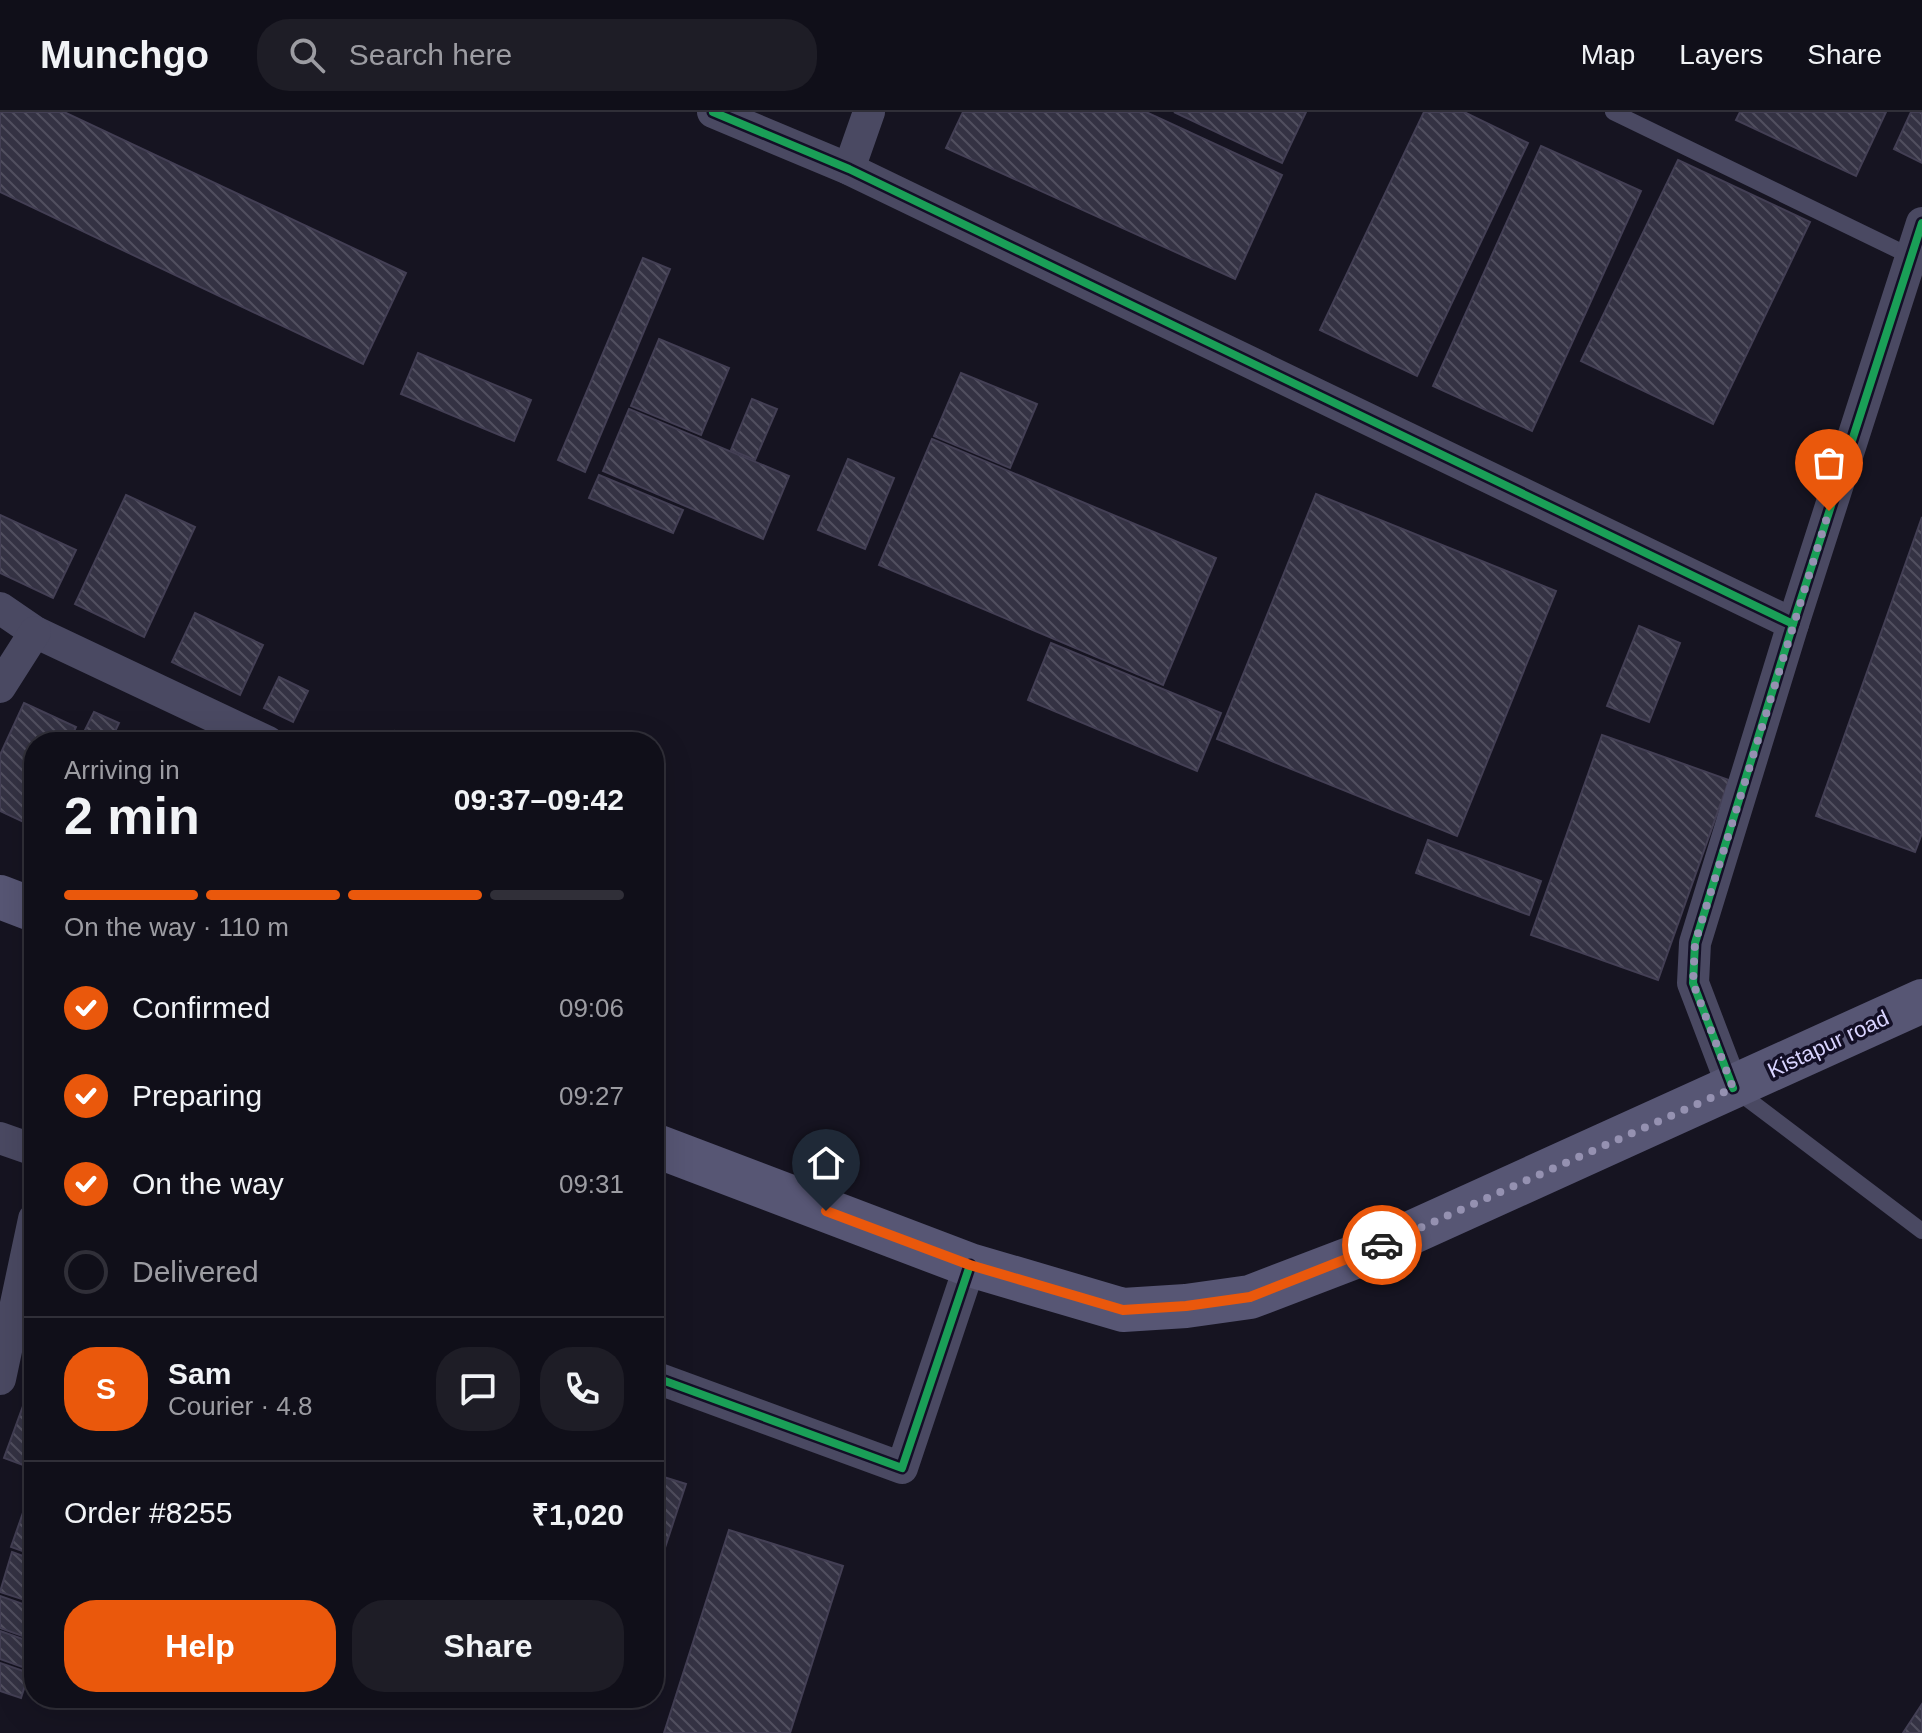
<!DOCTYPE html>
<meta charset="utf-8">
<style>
body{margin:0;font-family:Arial,sans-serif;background:#1e1d26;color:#f1f3f6;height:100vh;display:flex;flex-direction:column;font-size:30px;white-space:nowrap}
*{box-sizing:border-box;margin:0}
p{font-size:26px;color:#9c9ca2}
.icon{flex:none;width:44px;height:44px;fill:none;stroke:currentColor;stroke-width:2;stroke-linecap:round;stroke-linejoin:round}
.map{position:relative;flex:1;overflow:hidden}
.side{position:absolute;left:24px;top:620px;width:640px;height:976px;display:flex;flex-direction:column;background:#100f19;border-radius:32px;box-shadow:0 8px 32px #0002,0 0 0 2px #302f38}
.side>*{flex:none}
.pin{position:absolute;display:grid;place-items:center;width:68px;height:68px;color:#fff;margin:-82px -34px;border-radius:50% 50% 50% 0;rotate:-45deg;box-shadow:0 0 8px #0007}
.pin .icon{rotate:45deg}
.courier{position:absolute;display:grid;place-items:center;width:80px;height:80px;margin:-40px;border:6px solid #ea580c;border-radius:50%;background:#fff;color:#222;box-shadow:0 2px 10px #0007}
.headline em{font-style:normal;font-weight:700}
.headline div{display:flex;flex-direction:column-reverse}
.headline{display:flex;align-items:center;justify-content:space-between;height:136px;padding:0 40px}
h1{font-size:52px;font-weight:700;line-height:60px}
.bar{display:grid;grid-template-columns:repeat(4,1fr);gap:12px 8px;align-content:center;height:96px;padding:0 40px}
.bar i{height:10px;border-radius:6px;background:#302f38}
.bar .selected{background:#ea580c}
.bar p{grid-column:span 4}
.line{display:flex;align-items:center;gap:20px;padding:0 40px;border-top:2px solid #302f38}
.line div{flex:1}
.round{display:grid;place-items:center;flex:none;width:84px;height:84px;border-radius:32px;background:#1e1d26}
ol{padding:0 40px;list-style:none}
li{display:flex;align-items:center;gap:24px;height:88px}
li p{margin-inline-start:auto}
li .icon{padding:8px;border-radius:50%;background:#ea580c;color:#fff;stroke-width:4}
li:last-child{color:#9c9ca2}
li i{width:44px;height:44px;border:4px solid #302f38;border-radius:50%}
.button{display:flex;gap:16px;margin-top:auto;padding:16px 40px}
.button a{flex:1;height:92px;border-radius:32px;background:#ea580c;color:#fff;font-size:32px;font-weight:700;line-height:92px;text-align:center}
.button a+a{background:#1e1d26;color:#f1f3f6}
header{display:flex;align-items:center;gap:48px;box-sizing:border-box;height:112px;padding:0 40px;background:#100f19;border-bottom:2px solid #302f38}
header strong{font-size:38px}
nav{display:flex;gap:44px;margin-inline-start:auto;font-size:28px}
.search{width:560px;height:72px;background:#1e1d26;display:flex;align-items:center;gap:20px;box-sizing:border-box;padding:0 28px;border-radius:32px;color:#9c9ca2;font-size:30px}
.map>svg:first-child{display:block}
</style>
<header>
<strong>Munchgo</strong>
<div class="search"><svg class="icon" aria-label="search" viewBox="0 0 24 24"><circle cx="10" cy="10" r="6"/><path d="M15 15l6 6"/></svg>Search here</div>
<nav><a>Map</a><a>Layers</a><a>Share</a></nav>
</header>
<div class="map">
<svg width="1922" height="1621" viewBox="0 0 1922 1621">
<defs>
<pattern id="building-back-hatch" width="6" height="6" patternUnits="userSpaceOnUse" patternTransform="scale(2)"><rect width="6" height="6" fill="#343243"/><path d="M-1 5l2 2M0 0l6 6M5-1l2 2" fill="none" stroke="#514f5f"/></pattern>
</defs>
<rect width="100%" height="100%" fill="#161421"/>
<g fill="url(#building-back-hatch)" stroke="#433f54" stroke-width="2">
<polygon points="0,0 64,0 406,161 363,252 0,80"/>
<polygon points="963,0 1146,0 1282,63 1235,167 946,36"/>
<polygon points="1174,0 1306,0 1282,51"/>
<polygon points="1424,0 1464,0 1528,31 1417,264 1320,218"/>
<polygon points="1740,0 1886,0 1856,64 1736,8"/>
<polygon points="1911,0 1922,0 1922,51 1894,37"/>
<polygon points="1541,34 1641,79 1532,319 1433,274"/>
<polygon points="1678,48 1810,110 1713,312 1581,249"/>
<polygon points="643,146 670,157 585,360 558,348"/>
<polygon points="659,227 729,256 701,323 631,294"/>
<polygon points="418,241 531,288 514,329 401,282"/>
<polygon points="961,261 1037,292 1010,356 934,324"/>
<polygon points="752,287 777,297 755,348 731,338"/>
<polygon points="629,297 789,364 763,427 603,359"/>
<polygon points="932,327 1216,446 1163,573 879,453"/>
<polygon points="848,347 894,366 865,437 818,418"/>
<polygon points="599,363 683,398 673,421 589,386"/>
<polygon points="1316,382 1556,479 1457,724 1217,627"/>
<polygon points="126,383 195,415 144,525 75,492"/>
<polygon points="0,403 76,438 53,486 0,461"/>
<polygon points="1922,405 1922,721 1915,740 1816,704"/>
<polygon points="195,501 263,533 240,583 172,550"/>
<polygon points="1639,514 1680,531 1649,610 1607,594"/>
<polygon points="1051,531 1221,601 1197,659 1028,588"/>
<polygon points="279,565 308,579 293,610 264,596"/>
<polygon points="24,591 76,615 69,630 34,630 34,706 30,713 0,699 0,643"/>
<polygon points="94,600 119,611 110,630 79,630"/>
<polygon points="395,619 419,630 389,630"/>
<polygon points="1602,623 1729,668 1658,868 1531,823"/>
<polygon points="1428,728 1541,769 1529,803 1416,761"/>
<polygon points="34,1264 34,1357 4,1346"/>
<polygon points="654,1362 686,1372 654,1469"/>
<polygon points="32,1375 34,1375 34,1443 11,1435"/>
<polygon points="729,1418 843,1454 790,1621 664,1621"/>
<polygon points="12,1440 34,1448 34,1491 0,1480"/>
<polygon points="0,1484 34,1496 34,1528 0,1516"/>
<polygon points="0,1519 34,1531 34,1559 0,1547"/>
<polygon points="0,1551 29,1561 21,1586 0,1579"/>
<polygon points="1922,1592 1922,1621 1903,1621"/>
</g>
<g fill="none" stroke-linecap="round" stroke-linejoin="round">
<g stroke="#4a4962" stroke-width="16">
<polyline points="1613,0 1910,144"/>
<polyline points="1737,979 1922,1119"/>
</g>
<g stroke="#4a4962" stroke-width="32">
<polyline points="713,0 849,57 1793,512"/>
<polyline points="849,57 869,0"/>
<polyline points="0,496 35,520 268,630"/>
<polyline points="0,575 35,520"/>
<polyline points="1733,976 1693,871 1695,831 1793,512 1922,111"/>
<polyline points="0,1026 34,1038"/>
<polyline points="654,1265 902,1356 970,1153"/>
<polyline points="0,1267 34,1107"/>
</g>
<g stroke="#575674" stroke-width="44">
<polyline points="0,785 34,798"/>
<polyline points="654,1033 970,1153 1123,1198 1186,1194 1250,1185 1373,1138 1922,889"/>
</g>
<g stroke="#130f26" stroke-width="13">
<g id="cycleway">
<polyline points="713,0 849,57 1793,512"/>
<polyline points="1733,976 1693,871 1695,831 1793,512 1922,111"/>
<polyline points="654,1265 902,1356 970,1153"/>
</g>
</g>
<use href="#cycleway" stroke="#1a9f57" stroke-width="8"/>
</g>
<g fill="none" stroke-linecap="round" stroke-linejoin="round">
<polyline stroke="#9591b1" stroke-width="8" stroke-dasharray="0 14.4" points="1382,1133 1733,976 1693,871 1695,831 1829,399"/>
<polyline stroke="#ea580c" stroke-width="10" points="826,1099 970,1153 1123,1198 1186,1194 1250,1185 1382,1133"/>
</g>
<g text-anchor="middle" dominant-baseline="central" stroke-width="7" stroke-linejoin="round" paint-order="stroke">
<g font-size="22" fill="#d9d4ff" stroke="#130f26">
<text transform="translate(1828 932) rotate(-25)">Kistapur road</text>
</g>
</g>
</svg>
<div class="pin" style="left:1829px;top:399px;background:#ea580c"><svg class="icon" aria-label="bag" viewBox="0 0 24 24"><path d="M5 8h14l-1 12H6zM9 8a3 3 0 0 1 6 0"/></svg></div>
<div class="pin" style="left:826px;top:1099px;background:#1f2937"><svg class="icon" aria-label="home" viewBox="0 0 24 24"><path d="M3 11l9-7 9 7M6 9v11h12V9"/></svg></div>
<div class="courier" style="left:1382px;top:1133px"><svg class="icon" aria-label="car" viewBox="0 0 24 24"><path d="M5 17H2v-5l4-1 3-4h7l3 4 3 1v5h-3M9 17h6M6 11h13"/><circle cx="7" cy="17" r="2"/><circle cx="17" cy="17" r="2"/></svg></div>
<section class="side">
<div class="headline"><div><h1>2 min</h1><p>Arriving in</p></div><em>09:37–09:42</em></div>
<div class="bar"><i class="selected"></i><i class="selected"></i><i class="selected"></i><i></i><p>On the way · 110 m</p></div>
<ol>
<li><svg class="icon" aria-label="check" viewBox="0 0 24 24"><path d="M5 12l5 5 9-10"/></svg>Confirmed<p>09:06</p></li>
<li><svg class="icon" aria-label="check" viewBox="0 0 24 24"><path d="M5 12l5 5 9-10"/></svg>Preparing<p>09:27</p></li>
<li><svg class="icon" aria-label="check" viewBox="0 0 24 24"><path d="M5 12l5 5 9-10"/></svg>On the way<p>09:31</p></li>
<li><i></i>Delivered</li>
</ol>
<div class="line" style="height:144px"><b class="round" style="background:#ea580c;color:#fff">S</b><div><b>Sam</b><p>Courier · 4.8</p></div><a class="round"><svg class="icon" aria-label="chat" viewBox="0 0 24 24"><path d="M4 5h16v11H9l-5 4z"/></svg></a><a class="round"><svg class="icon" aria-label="phone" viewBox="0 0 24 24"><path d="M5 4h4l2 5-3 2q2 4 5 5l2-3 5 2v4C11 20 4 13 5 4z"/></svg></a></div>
<div class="line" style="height:104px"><div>Order #8255</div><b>₹1,020</b></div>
<div class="button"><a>Help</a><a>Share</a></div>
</section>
</div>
